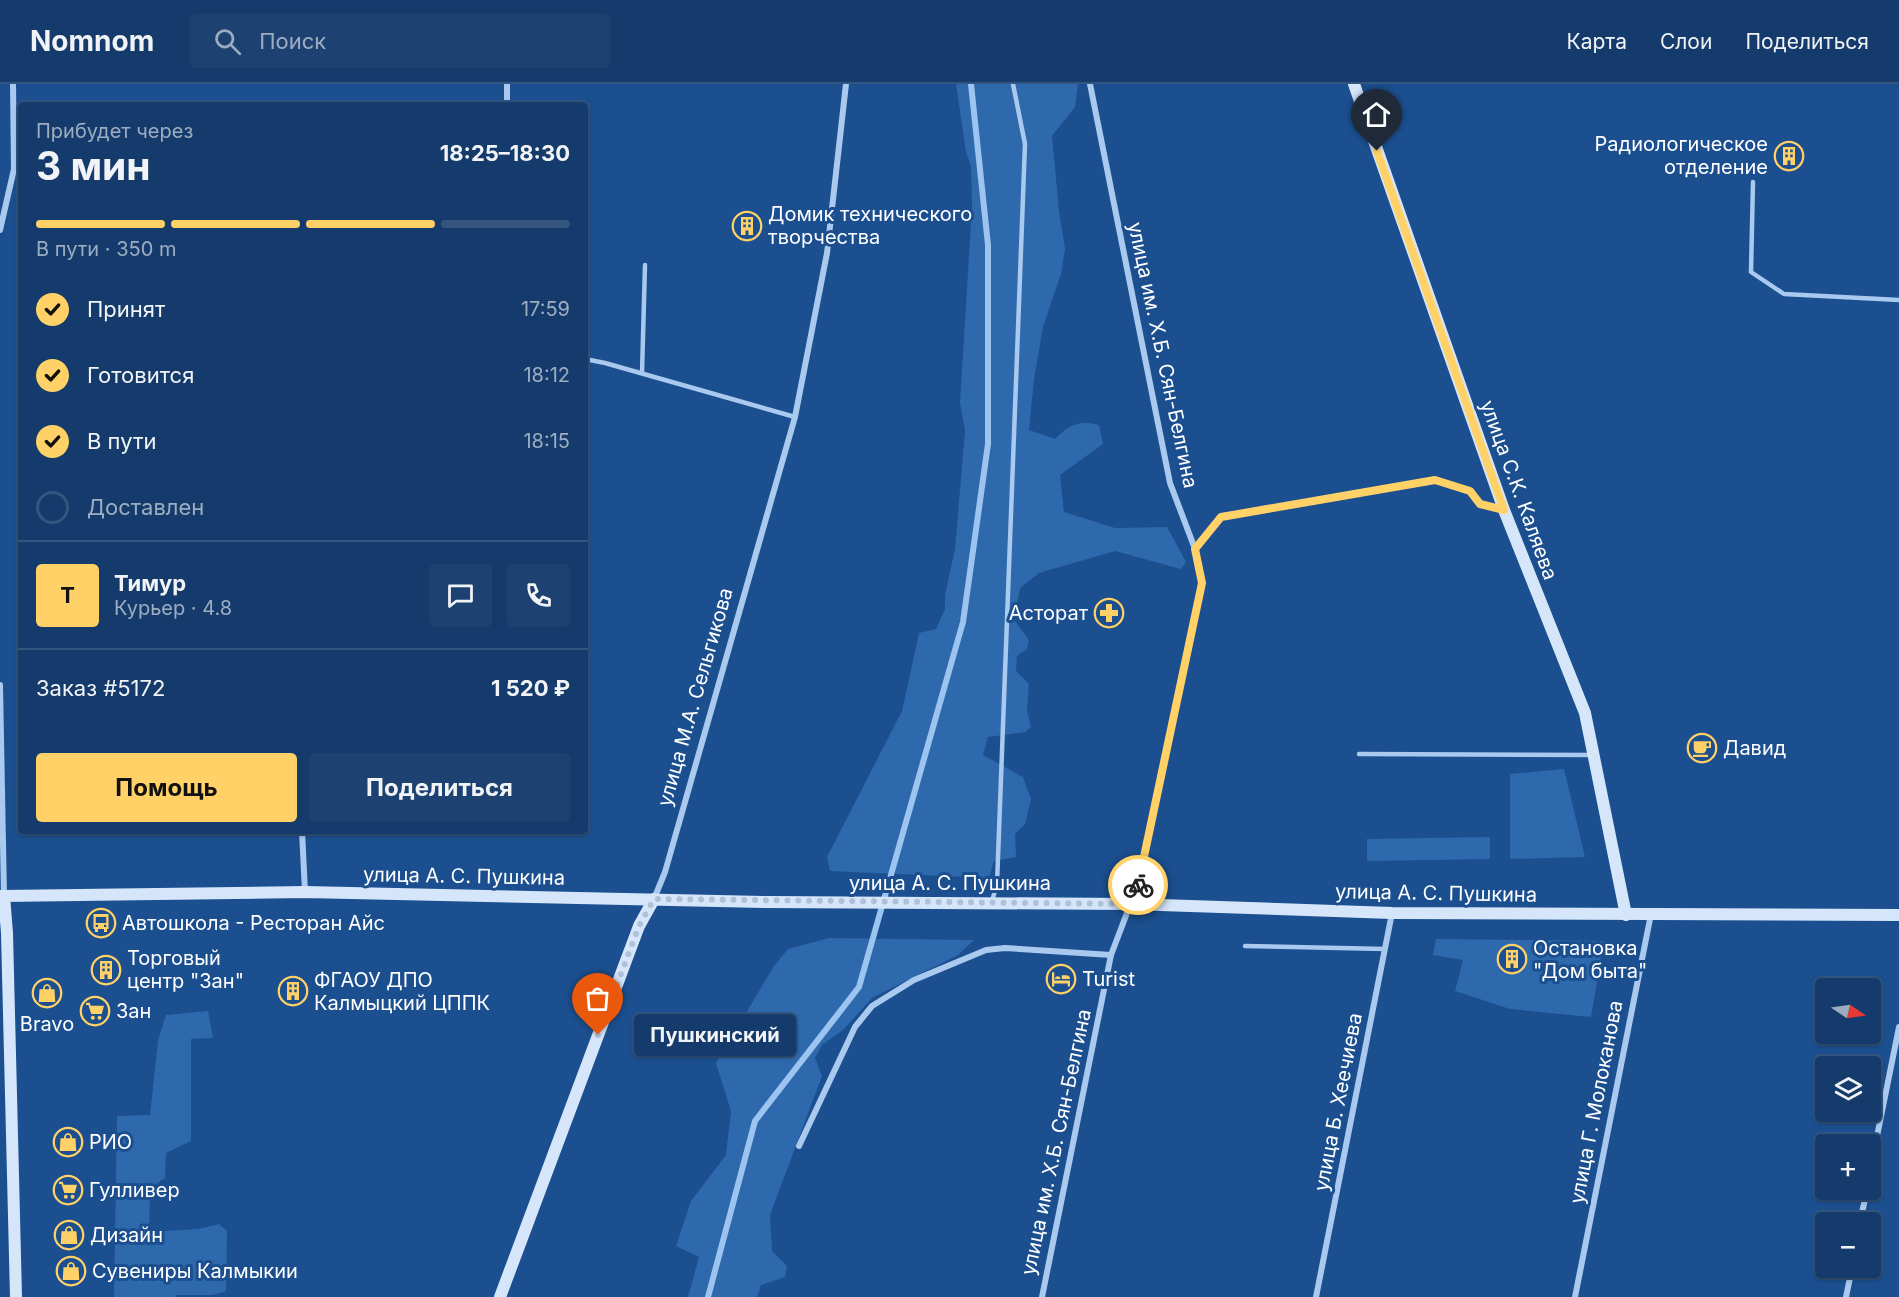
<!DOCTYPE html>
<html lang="ru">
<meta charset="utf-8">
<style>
body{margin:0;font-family:Inter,sans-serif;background:#1d4271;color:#f1f3f6;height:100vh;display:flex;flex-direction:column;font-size:22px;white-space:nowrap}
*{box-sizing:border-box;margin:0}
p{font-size:20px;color:#9dadc1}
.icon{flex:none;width:33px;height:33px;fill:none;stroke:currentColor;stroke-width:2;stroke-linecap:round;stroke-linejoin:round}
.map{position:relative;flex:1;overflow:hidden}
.sheet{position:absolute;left:18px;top:18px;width:570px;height:732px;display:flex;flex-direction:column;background:#143b6b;border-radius:6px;box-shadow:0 2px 4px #0004,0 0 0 2px #33557e}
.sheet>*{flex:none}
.needle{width:39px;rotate:103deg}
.tools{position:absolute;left:1815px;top:894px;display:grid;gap:12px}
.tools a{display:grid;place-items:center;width:66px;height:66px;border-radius:6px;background:#143b6b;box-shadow:0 2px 4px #0004,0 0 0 2px #33557e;font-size:30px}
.pin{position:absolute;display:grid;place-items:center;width:51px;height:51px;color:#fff;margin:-62px -26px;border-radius:50% 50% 50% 0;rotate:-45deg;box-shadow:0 0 6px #0007}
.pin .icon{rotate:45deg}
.courier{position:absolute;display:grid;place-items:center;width:60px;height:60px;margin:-30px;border:4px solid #ffd166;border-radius:50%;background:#fff;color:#222;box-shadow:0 2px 8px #0007}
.bubble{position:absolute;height:42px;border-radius:6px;background:#143b6b;box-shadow:0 2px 4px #0004,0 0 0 2px #33557e;font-size:20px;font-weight:700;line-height:42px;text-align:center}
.head em{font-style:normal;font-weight:700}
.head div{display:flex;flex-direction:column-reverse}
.head{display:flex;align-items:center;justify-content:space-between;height:102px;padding:0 18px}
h1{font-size:39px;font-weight:700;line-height:45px}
.bar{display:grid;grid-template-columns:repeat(4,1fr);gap:9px 6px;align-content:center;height:72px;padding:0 18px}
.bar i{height:8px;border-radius:4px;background:#33557e}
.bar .on{background:#ffd166}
.bar p{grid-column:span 4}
.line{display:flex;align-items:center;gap:15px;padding:0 18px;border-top:2px solid #33557e}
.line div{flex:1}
.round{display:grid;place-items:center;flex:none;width:63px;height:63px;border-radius:6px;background:#1d4271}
ol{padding:0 18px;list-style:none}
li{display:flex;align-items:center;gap:18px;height:66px}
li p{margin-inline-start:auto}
li .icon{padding:6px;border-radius:50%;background:#ffd166;color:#111;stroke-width:4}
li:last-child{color:#9dadc1}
li i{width:33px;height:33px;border:3px solid #33557e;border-radius:50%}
.action{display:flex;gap:12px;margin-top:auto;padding:12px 18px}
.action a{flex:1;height:69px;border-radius:6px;background:#ffd166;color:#111;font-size:24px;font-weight:700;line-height:69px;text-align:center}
.action a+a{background:#1d4271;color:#f1f3f6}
header{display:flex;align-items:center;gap:36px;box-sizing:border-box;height:84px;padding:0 30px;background:#143b6b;border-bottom:2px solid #33557e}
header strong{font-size:28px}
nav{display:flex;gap:33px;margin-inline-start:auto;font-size:21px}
.search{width:420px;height:54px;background:#1d4271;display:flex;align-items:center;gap:15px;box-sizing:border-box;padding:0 21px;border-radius:6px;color:#9dadc1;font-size:22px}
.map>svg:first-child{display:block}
</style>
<header>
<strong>Nomnom</strong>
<div class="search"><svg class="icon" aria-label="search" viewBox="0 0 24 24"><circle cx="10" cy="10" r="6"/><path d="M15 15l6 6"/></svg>Поиск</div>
<nav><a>Карта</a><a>Слои</a><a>Поделиться</a></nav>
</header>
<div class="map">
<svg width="1899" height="1213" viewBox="0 0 1899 1213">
<rect width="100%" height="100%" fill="#1b4f8f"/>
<g fill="#2e69ad">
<path d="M956,0H1078L1075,23L1052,52L1059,127L1065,165L1061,190L1043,243L1034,295L1029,346L1055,355C1069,341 1078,336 1099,341L1103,360L1060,391L1064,428L1115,444L1167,443L1186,478L1181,485L1115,467L1039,489L1020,504L1014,536L1029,556L1027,565L1017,572L1016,587L1029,600L1027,626L1031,643L1025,648L988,653L983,671L1023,693L1031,715L1025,740L1015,750L1016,773L994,777L989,794L830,787L827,773L902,627L919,549L936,545L945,525V511L955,465L965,347L960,319L972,122L971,82L966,68Z"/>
<polygon points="1564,685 1585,773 1510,775 1510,690"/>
<polygon points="1490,753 1490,775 1367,777 1367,755"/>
<polygon points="829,854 974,856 958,871 872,914 844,945 822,961 815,974 822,992 770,1131 772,1167 787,1182 785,1193 761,1201 757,1213 688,1213 699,1173 676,1162 691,1117 726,1071 731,1027 716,979 774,882 788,865"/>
<polygon points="1436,855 1604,857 1591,933 1510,925 1455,907 1463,876 1433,871"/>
<polygon points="208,927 213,954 191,955 191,1057 166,1069 165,1094 150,1104 149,1148 198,1145 219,1140 227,1147 226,1207 213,1211 176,1211 175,1213 114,1213 117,1032 150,1031 158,956 166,931"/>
</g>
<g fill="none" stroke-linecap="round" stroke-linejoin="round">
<polyline stroke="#9cc4f0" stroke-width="6" points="708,1213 755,1037 859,903 963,538 988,360 988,161 971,0"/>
<g stroke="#a9c9ee" stroke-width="4.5">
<polyline points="1753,98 1751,188 1784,210 1899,216"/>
<polyline points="585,275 605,279 795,333"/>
<polyline points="642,289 645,181"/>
<polyline points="1359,670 1593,671"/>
<polyline points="992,817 997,800 1025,60 1013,0"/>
<polyline points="1245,862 1385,865"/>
</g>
<g stroke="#a9c9ee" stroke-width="6">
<polyline points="507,21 507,0"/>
<polyline points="0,146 14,85 13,0"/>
<polyline points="1195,465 1221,433 1435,396 1470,407 1480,420 1503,426"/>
<polyline points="0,601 4,812"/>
<polyline points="302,747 305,808"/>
<polyline points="654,815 665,788 795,333 827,169 846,0"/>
<polyline points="799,1062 855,943 872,922 914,896 986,866 1005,864 1111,871"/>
<polyline points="1870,1087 1899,943"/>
<polyline points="1860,1138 1867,1106"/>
<polyline points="1042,1213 1111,871 1138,800 1202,499 1195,465 1170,399 1090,0"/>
<polyline points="1316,1213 1392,829"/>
<polyline points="1575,1213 1651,830"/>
<polyline points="1846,1213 1852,1184"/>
</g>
<g stroke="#d6e6fa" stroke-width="12">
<polyline points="1354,0 1504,426 1585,629 1626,831"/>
<polyline points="0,812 305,808 764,818 1131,820 1392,829 1899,831"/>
<polyline points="4,812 7,849 16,1213"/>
<polyline points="500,1213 639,842 654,815"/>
</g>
</g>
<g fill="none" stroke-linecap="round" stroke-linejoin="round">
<polyline stroke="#afc1d8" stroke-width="6" stroke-dasharray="0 10.8" points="598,951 639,842 654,815 1131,820 1138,801"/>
<polyline stroke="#ffd166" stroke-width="8" points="1138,801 1202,499 1195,465 1221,433 1435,396 1470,407 1480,420 1504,426 1377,67"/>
</g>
<defs>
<g id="building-ring" transform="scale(1.5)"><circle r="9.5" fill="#1b4f8f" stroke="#ffd166" stroke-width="1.5"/><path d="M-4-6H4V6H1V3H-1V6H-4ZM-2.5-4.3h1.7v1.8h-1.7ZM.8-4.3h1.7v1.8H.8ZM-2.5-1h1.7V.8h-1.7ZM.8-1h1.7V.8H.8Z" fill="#ffd166"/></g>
<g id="pharmacy-ring" transform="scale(1.5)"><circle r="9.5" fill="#1b4f8f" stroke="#ffd166" stroke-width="1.5"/><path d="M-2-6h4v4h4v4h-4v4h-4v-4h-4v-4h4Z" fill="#ffd166"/></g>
<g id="cafe-ring" transform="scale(1.5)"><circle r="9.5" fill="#1b4f8f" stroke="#ffd166" stroke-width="1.5"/><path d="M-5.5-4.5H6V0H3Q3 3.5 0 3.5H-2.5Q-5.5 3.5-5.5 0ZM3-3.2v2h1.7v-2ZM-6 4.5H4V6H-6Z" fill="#ffd166"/></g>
<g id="bus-ring" transform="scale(1.5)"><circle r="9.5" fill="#1b4f8f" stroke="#ffd166" stroke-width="1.5"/><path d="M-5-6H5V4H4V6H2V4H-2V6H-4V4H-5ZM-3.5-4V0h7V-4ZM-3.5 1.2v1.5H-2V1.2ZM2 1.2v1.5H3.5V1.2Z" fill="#ffd166"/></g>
<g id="hotel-ring" transform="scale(1.5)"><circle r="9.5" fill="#1b4f8f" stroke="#ffd166" stroke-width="1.5"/><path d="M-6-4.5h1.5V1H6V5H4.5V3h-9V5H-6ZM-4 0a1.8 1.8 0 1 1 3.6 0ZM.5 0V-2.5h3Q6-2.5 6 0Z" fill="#ffd166"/></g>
<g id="shop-ring" transform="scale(1.5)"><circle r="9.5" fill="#1b4f8f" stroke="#ffd166" stroke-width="1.5"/><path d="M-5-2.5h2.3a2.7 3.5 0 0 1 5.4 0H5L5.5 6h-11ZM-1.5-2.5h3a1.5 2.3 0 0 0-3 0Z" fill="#ffd166"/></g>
<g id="supermarket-ring" transform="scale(1.5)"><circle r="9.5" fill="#1b4f8f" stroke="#ffd166" stroke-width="1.5"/><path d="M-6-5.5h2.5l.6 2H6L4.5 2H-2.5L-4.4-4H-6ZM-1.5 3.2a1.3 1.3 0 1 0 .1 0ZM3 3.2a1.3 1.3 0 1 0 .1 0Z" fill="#ffd166"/></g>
</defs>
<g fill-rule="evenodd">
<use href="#building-ring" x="1789" y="72"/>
<use href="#building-ring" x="747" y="142"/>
<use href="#pharmacy-ring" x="1109" y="529"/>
<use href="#cafe-ring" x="1702" y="664"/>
<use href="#bus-ring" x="101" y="839"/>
<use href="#building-ring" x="1512" y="875"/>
<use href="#building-ring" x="106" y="886"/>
<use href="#hotel-ring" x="1061" y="895"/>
<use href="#building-ring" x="293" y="907"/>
<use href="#shop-ring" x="47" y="909"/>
<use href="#supermarket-ring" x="95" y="927"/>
<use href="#shop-ring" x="68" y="1058"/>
<use href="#supermarket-ring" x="68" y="1106"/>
<use href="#shop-ring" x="69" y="1151"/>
<use href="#shop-ring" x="71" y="1187"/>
</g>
<g text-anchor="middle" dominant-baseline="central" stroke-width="6" stroke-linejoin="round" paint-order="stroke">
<g font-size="20" fill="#fff" stroke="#1b4f8f" text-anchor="start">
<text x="1768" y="60" text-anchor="end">Радиологическое<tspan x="1768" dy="23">отделение</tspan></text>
<text x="768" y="130">Домик технического<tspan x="768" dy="23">творчества</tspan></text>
<text x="1088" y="529" text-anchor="end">Асторат</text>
<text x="1723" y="664">Давид</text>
<text x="122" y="839">Автошкола - Ресторан Айс</text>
<text x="1533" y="864">Остановка<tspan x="1533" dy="23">"Дом быта"</tspan></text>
<text x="127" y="874">Торговый<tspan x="127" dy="23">центр "Зан"</tspan></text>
<text x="1082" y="895">Turist</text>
<text x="314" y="896">ФГАОУ ДПО<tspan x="314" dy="23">Калмыцкий ЦППК</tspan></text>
<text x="116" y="927">Зан</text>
<text x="47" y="940" text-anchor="middle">Bravo</text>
<text x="89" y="1058">РИО</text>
<text x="89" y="1106">Гулливер</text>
<text x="90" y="1151">Дизайн</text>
<text x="92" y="1187">Сувениры Калмыкии</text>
</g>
<g font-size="20" fill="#fff" stroke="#1b4f8f">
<text transform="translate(1163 271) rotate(78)">улица им. Х.Б. Сян-Белгина</text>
<text transform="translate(1519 406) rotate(70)">улица С.К. Каляева</text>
<text transform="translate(695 613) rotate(-74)">улица М.А. Сельгикова</text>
<text transform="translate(464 792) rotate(1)">улица А. С. Пушкина</text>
<text x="950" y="799">улица А. С. Пушкина</text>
<text transform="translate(1436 809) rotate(1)">улица А. С. Пушкина</text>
<text transform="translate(1338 1018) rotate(-79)">улица Б. Хеечиева</text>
<text transform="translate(1596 1018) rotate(-79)">улица Г. Молоканова</text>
<text transform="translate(1056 1058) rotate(-78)">улица им. Х.Б. Сян-Белгина</text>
</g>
</g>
</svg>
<div class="tools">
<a><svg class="needle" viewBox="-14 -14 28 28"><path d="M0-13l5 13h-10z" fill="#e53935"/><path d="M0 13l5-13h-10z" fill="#9dadc1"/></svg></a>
<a><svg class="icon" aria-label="layers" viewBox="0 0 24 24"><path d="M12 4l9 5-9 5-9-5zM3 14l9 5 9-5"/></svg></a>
<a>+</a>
<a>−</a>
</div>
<div class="pin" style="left:598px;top:951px;background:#ea580c"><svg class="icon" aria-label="bag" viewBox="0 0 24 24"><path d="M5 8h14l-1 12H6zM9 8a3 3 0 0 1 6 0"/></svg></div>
<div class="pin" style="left:1377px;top:67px;background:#1f2937"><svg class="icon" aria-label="home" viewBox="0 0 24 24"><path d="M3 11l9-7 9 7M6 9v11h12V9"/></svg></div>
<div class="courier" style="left:1138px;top:801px"><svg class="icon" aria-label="bike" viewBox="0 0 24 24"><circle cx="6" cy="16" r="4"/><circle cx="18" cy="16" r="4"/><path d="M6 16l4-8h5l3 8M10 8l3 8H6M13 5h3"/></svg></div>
<div class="bubble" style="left:634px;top:930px;width:162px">Пушкинский</div>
<section class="sheet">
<div class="head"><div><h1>3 мин</h1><p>Прибудет через</p></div><em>18:25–18:30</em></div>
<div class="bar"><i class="on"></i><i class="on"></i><i class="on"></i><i></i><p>В пути · 350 m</p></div>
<ol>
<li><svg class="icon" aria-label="check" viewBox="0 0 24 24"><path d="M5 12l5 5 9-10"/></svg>Принят<p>17:59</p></li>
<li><svg class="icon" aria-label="check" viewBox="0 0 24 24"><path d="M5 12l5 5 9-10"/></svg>Готовится<p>18:12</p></li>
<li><svg class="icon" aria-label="check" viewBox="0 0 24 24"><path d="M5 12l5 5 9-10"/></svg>В пути<p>18:15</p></li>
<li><i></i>Доставлен</li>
</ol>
<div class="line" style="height:108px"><b class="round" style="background:#ffd166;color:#111">Т</b><div><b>Тимур</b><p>Курьер · 4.8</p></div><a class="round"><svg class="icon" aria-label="chat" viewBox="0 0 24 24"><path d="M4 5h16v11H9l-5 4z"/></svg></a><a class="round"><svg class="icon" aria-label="phone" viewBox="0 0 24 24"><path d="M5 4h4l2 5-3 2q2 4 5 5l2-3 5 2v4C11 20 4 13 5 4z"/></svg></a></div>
<div class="line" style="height:78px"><div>Заказ #5172</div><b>1 520 ₽</b></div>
<div class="action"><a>Помощь</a><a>Поделиться</a></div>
</section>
</div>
